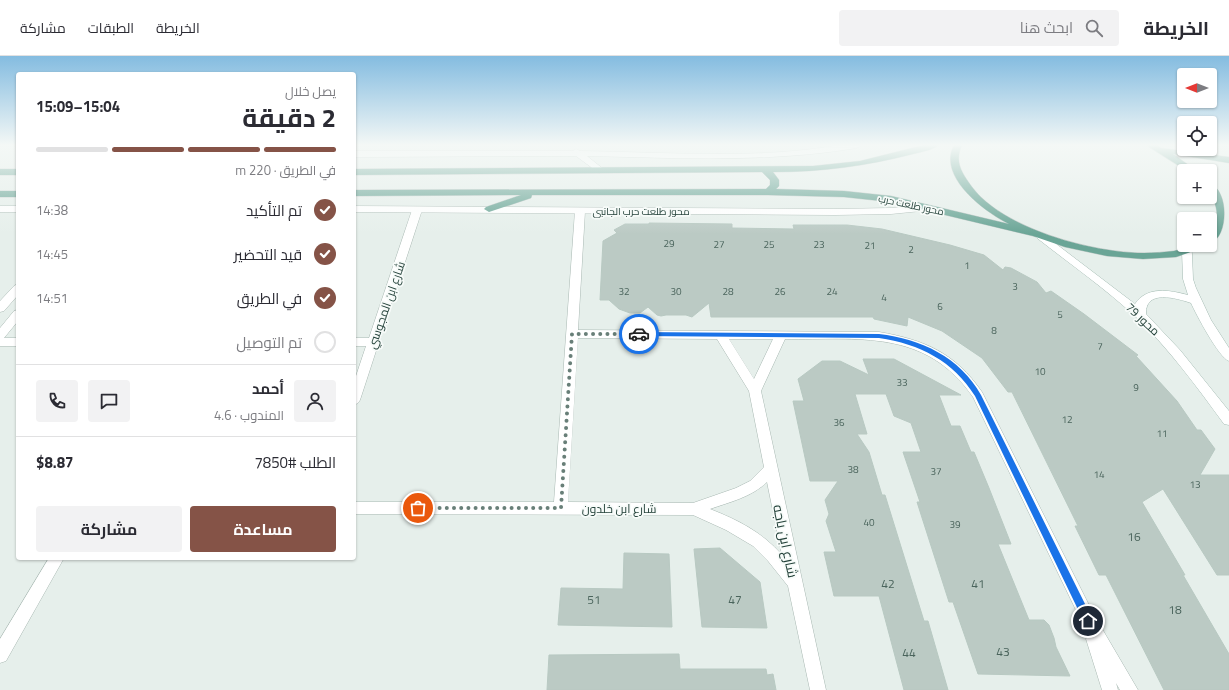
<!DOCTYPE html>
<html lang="ar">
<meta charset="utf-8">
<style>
body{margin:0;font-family:"Titillium Web",Cairo,sans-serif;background:#f2f2f3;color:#2b2b33;direction:rtl;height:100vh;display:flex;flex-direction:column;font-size:15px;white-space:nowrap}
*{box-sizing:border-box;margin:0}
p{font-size:13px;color:#7c7c81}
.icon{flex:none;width:22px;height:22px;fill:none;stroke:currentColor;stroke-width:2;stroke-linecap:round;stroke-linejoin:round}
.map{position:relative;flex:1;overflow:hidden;direction:ltr}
.sheet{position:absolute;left:16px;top:16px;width:340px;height:488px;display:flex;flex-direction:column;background:#fff;border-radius:4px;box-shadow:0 1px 3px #0004;direction:rtl}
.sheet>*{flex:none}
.needle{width:26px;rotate:270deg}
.controls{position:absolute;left:1177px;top:12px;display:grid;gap:8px}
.controls a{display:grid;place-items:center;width:40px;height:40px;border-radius:4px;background:#fff;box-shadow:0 1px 3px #0004;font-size:20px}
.pin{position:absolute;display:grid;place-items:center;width:34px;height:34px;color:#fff;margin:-17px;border:2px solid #fff;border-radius:50%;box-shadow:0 1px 4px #0007}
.courier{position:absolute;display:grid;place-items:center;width:40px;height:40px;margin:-20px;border:3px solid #1a73e8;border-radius:50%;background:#fff;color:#222;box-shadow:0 1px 5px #0007}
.headline em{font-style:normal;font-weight:700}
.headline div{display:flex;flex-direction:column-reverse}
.headline{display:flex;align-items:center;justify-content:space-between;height:68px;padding:0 20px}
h1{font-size:26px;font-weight:700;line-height:30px}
.bar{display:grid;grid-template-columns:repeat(4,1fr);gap:6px 4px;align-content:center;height:48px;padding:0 20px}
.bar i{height:5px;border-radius:3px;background:#e1e1e2}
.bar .current{background:#855347}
.bar p{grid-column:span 4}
.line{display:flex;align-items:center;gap:10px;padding:0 20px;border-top:1px solid #e1e1e2}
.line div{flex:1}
.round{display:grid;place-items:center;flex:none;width:42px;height:42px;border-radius:4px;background:#f2f2f3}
ol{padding:0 20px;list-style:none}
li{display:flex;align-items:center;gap:12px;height:44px}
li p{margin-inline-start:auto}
li .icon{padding:4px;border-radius:50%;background:#855347;color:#fff;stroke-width:4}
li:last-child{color:#7c7c81}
li i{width:22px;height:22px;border:2px solid #e1e1e2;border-radius:50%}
.action{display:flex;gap:8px;margin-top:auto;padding:8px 20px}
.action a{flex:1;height:46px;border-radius:4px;background:#855347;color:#fff;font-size:16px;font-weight:700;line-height:46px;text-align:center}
.action a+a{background:#f2f2f3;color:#2b2b33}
header{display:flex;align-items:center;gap:24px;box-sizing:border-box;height:56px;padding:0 20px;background:#fff;border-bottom:1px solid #e1e1e2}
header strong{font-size:19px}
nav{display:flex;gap:22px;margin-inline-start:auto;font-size:14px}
.search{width:280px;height:36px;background:#f2f2f3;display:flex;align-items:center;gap:10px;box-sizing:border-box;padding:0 14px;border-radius:4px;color:#7c7c81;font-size:15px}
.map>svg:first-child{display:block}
</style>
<header>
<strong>الخريطة</strong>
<div class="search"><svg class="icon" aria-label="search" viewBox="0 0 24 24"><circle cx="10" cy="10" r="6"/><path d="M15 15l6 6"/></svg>ابحث هنا</div>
<nav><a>الخريطة</a><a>الطبقات</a><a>مشاركة</a></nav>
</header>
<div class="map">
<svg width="1229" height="634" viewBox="0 0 1229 634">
<rect width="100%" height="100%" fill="#e6efeb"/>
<g fill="#bbcac4" stroke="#b8c9c2">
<polygon points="649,167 732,168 732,172 794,173 793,169 847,169 882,173 950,189 984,199 1003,214 1005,211 1011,212 1037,226 1046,237 1051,235 1084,258 1138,299 1136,300 1177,345 1197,374 1201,374 1215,393 1200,419 1229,419 1229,519 1217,519 1163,433 1142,446 1185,519 1183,519 1229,598 1229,634 1164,634 1106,519 1099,519 1075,470 1078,470 1012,336 1008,336 982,302 942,275 908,261 907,270 874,263 873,261 711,261 709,247 692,261 686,259 666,259 661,260 657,259 648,251 640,257 630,257 619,253 609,244 600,244 603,185 617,177 614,174 625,168 649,168"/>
<polygon points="863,303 894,303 961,339 939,339 951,370 960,370 971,396 974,396 989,432 1011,488 998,488 1029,564 1044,564 1049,569 1054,582 1056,591 1070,620 978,618 953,546 949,546 917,446 920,446 903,396 921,396 911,367 894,360 886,338 855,338 867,378 857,378 869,396 882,439 885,439 924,565 928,565 948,634 904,634 879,540 834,540 824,496 836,496 826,465 829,458 825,444 838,425 810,425 793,345 804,345 798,323 822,305 840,305 869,319"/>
<polygon points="720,492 760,526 767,572 702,571 694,493"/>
<polygon points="624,497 669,498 672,571 558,569 561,532 623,533"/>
<polygon points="679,598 680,613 766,613 767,619 773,618 776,634 547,634 549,599"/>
</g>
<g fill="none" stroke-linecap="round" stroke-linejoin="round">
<g stroke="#a8b8b2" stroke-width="1">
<g id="minor">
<polygon points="417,151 422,154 360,344 358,347 354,349 354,326 366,290 354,290 354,282 369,282 412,154"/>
<path d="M580,152L585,155L578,274L879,276C925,284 955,297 982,336L1094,559L1138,634H1120L1116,627L1118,634H1102L1086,583L1088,579L973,341C925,272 859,284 785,283L761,335L826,634H810L788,530L768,505L753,490L726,474L693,459L354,458V446H554L575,155ZM578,282L717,283L749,335L764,411L750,425L736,432L693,447L568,446ZM729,283H773L754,323ZM767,426L782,499C762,476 738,464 710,453C730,446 752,441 767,426Z"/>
<rect x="0" y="282" width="18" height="8"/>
<polygon points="49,502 64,502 6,605 0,607 0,583"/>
</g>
</g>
<g stroke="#a8b8b2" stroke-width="1">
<g id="tertiary">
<path d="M840,89H861L857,92C767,107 677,102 587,100L602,112L603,114L602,116L599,117L576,100L354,101V95H573L576,93L580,95C666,96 754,104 840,89Z"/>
<polygon points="928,149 933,152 931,154 891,158 835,159 354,156 354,150 835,153 891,152"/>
<rect x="0" y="150" width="18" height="6"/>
<polygon points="18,228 18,239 4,255 0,256 0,245 14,230"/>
<polygon points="18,254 18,265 4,282 0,283 0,272 14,255"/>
</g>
</g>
<g stroke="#a4bbb3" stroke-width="1">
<path id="secondary" d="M1040,177L1043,178L1135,248C1147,230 1169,234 1188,239L1183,223L1182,195L1187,192L1191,193L1192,198L1193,223L1196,232L1211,264L1229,292V305C1219,302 1196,258 1191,247C1176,242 1145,233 1146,258L1180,294L1229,355V369L1224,368C1197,331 1170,294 1137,262C1106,233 1070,208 1037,182L1035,180L1037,178Z"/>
</g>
<g stroke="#c2cac8" stroke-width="1">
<g id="primary">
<path d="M924,89H939C933,94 921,96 913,98C866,110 822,116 773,116L779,124V130L776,133L844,135L891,140L1009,168C985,156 937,121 954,89H962C954,106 962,117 972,131C1003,173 1094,197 1144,197C1154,197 1165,196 1174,195C1180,194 1186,190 1192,189C1197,188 1202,189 1207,189L1206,191L1176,201L1143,203L1107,200L1065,191L1033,180L891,146L844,141L768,139H532L531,142L489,156L484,153L486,151L521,139L354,140V134L766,133L770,129V124L762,116L354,119V113L813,110L860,105Z"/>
<polygon points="1146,89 1157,89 1161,92 1229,101 1229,107 1173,98 1197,115 1187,115"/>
<rect x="0" y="113" width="18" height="6"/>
<path d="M1210,128C1229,133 1229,182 1210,187C1210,175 1216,171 1217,159C1217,148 1210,139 1210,128Z"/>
<rect x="0" y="135" width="18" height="6"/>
</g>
</g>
<use href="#minor" fill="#fff" fill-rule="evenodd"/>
<use href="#tertiary" fill="#fff" fill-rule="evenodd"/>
<use href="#secondary" fill="#fff" fill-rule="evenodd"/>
<use href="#primary" fill="#6aa596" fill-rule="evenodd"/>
</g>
<linearGradient id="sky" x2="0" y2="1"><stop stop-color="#84bce0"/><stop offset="0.5" stop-color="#f4f8f6"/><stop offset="1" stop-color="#f4f8f6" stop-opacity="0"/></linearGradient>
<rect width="1229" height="178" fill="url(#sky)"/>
<path fill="#1a73e8" d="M639,276L879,278C921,283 960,301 981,339L1092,562L1093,565L1092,568L1088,569L1085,568L975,340C953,305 920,288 879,282L639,280L636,278Z"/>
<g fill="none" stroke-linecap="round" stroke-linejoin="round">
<polyline stroke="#687f78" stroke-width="4" stroke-dasharray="0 7.2" points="418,452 561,452 572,278 639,278"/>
</g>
<g text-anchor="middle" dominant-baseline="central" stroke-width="3.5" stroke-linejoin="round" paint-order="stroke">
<g font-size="10" fill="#24423a" stroke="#f7fbf9">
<text transform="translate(911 149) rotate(12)">محور طلعت حرب</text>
<text x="641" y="155">محور طلعت حرب الجانبى</text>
</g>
<g font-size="10" fill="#4a645c">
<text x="669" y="187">29</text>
<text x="719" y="188">27</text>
<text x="769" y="188">25</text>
<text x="819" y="188">23</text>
<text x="870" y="189">21</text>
<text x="911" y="193">2</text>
<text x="967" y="209">1</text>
<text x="1015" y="230">3</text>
<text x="624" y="235">32</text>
<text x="676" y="235">30</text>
<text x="728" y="235">28</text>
<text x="780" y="235">26</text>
<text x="832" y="235">24</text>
<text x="884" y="241">4</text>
<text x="940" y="250">6</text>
<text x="1060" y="258">5</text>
<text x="994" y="274">8</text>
<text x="1100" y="290">7</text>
<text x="1040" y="315">10</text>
<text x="902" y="326">33</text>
<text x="1136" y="331">9</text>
<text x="1067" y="363">12</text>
<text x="839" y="366">36</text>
<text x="1162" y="377">11</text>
<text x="853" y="413">38</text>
<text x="936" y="415">37</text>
<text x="1099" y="418">14</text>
<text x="1195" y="428">13</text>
<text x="869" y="466">40</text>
<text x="955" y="468">39</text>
</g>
<g font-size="12" fill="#24423a" stroke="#f7fbf9">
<text transform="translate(386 249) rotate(-71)">شارع ابن المجوسي</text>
<text transform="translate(1143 263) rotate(43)">محور 79</text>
<text x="619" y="452">شارع ابن خلدون</text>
</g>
<g font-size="12" fill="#4a645c">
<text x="1134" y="480">16</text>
<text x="888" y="527">42</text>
<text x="978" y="527">41</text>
<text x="594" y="543">51</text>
<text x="735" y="543">47</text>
<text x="1175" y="553">18</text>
<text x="1003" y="595">43</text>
<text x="909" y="596">44</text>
</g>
<g font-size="14" fill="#24423a" stroke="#f7fbf9">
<text transform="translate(786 485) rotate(78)">شارع ابن باجه</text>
</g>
</g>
</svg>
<div class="controls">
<a><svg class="needle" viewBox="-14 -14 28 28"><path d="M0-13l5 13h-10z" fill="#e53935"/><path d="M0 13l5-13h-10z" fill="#7c7c81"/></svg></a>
<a><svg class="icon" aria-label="locate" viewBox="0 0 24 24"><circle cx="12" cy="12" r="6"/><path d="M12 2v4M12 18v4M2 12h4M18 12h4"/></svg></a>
<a>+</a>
<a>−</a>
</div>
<div class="pin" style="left:418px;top:452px;background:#ea580c"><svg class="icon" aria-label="bag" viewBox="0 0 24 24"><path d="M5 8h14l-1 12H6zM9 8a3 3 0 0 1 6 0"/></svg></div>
<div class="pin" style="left:1088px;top:565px;background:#1f2937"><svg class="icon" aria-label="home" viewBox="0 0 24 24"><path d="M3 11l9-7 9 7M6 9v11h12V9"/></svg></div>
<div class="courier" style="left:639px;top:278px"><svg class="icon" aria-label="car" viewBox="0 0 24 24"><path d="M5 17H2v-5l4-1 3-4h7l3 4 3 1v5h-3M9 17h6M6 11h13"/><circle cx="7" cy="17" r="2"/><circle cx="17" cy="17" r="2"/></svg></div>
<section class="sheet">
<div class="headline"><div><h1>2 دقيقة</h1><p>يصل خلال</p></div><em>15:04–15:09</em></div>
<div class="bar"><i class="current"></i><i class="current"></i><i class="current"></i><i></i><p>في الطريق · 220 m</p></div>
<ol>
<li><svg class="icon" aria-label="check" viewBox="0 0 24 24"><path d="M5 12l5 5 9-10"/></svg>تم التأكيد<p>14:38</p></li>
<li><svg class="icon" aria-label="check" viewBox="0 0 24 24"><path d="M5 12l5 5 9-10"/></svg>قيد التحضير<p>14:45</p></li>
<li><svg class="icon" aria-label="check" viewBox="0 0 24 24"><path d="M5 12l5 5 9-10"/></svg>في الطريق<p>14:51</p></li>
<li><i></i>تم التوصيل</li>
</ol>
<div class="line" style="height:72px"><a class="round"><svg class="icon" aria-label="person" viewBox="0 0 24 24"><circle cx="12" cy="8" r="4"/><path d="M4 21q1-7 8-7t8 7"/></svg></a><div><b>أحمد</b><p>المندوب · 4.6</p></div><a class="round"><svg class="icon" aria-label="chat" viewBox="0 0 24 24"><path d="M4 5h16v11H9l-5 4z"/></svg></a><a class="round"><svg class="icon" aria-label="phone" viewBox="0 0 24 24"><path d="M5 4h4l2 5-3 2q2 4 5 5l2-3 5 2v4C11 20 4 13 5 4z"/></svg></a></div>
<div class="line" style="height:52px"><div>الطلب #7850</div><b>$8.87</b></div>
<div class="action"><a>مساعدة</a><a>مشاركة</a></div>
</section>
</div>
